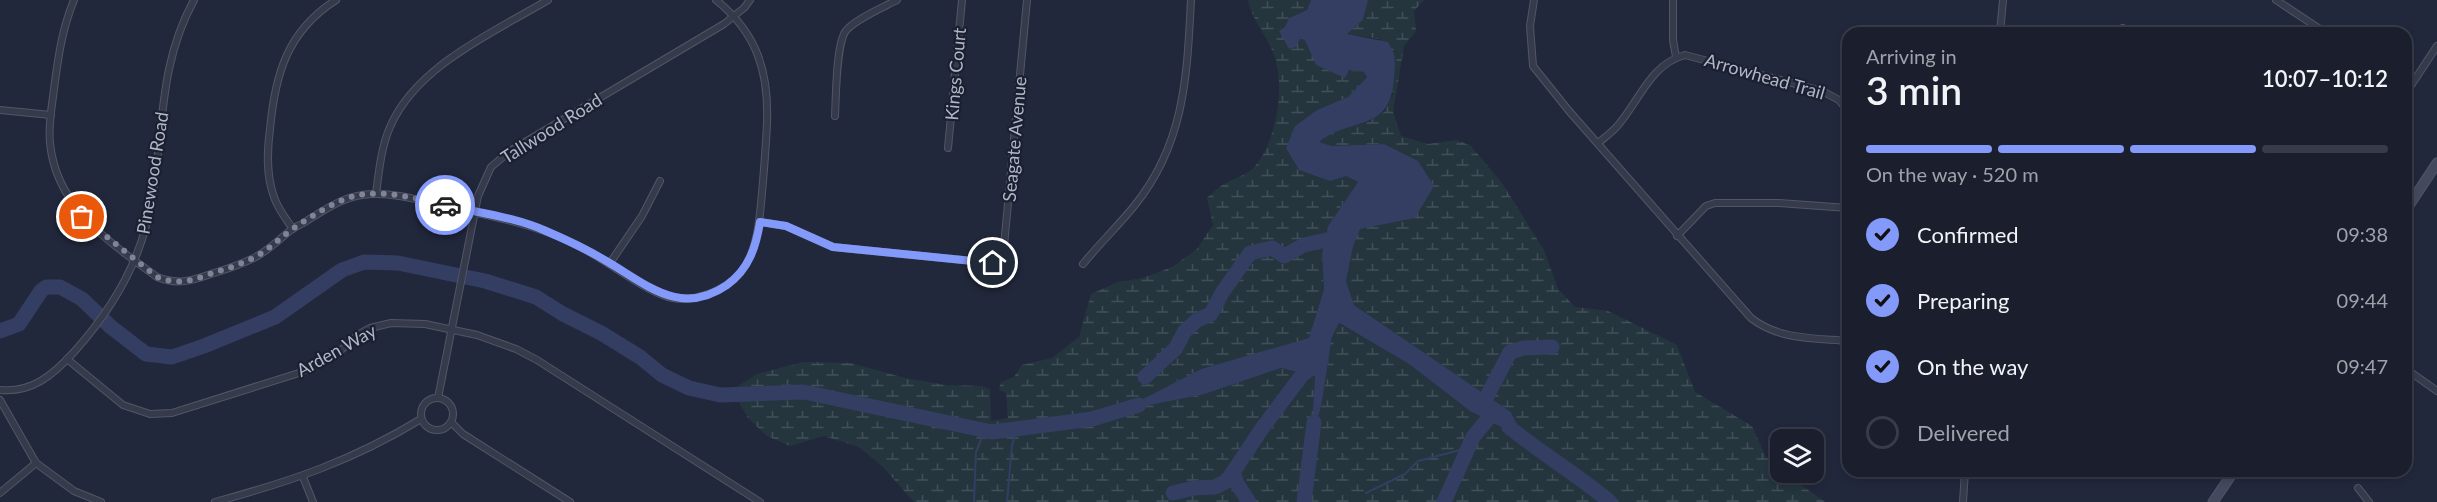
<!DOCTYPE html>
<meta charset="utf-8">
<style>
body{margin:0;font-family:Lato,sans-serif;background:#232735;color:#f1f3f6;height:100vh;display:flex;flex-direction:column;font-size:22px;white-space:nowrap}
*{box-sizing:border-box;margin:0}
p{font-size:20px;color:#9fa2aa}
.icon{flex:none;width:33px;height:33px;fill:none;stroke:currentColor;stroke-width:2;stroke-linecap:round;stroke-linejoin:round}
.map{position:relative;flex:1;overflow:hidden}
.side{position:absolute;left:1842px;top:27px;width:570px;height:450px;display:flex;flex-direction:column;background:#1a1e2d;border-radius:18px;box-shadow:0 3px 9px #0003,0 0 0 2px #383c49}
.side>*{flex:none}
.buttons{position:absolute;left:1770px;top:429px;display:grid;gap:12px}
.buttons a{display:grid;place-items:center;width:54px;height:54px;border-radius:12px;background:#1a1e2d;box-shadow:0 3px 9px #0003,0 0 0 2px #383c49;font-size:30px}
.pin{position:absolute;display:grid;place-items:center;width:51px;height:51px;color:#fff;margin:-26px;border:3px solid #fff;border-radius:50%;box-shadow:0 2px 6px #0007}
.courier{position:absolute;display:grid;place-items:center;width:60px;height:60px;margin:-30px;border:4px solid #849afa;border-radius:50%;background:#fff;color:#222;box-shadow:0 2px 8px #0007}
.overview em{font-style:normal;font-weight:600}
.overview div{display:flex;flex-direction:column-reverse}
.overview{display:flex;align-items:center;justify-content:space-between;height:102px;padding:0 24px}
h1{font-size:39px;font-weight:600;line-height:45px}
.bar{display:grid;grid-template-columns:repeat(4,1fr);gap:9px 6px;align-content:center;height:72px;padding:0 24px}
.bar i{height:8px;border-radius:4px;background:#383c49}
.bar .current{background:#849afa}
.bar p{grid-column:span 4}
ol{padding:0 24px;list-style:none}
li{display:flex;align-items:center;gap:18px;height:66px}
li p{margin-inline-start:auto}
li .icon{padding:6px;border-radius:50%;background:#849afa;color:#111;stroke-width:4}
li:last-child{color:#9fa2aa}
li i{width:33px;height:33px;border:3px solid #383c49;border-radius:50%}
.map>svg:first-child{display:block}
</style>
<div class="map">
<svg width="2437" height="502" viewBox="0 0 2437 502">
<defs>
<pattern id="wetland-marsh" width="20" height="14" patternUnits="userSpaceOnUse" patternTransform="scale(1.5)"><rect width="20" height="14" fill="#24353d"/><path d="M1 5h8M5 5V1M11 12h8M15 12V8" fill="none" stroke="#415058"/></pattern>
</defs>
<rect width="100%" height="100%" fill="#22283c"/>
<path fill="url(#wetland-marsh)" d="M1248,0H1311L1307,10L1289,18L1300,39L1305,40L1345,78L1348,70L1363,71L1367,77L1348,97L1317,110L1295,126L1346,176L1358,182L1328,226L1322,254L1324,289L1309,339L1201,369L1123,410L1205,394L1281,368L1315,375L1312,438L1321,407L1332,337L1338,323L1409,364L1470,411L1523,439L1511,412L1354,305L1346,281L1353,247L1360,228L1415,218L1385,144L1332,146L1318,142L1340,128L1368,122L1384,112L1393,94L1380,39L1346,34L1363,20L1368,0H1424L1414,11L1416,31L1404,46L1393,112L1401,136L1428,144L1457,140L1471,146L1502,183L1544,250L1558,289L1575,307L1608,311L1677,345L1695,392L1752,426L1766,457L1780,469V472L1784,473L1825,502H914L882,466L859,447L824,436L790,446L767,436L748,418L732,390L757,374L803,362L851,363L905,378L946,385L981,386L990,389L991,421L1008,418L1006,393L999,390L1001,382L1014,377L1022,365L1052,358L1079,337L1091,294L1118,282L1143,278L1172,267L1197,249L1213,225L1207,198C1211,194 1216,190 1221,186C1231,179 1249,175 1256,165C1276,140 1285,89 1275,58C1269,38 1252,21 1248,0Z"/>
<path fill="#333e62" d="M1311,0H1368L1363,20L1347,34L1388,42C1397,56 1395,61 1394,78C1390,134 1354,115 1319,142L1332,146L1384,144L1418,161L1434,186L1415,218L1360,229L1353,247L1346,281L1354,305L1511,412L1524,439L1470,411L1409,364L1339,323L1332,337L1321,407L1311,442L1315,376L1281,368L1205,394L1120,411L1201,369L1309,338L1324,289L1322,254L1328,226L1358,182L1346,176L1330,181L1299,170L1286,148L1295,126L1317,110L1348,97L1367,77L1363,71L1349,70L1345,78L1316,65L1305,40L1300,39L1296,47L1289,49L1279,31L1285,27L1289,18L1307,10Z"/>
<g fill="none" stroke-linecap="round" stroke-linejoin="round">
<g stroke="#333e62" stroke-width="2">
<polyline points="1366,493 1405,474 1418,461 1468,448"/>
<polyline points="974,502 976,452 985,430"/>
<polyline points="1007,502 1012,445 1017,429"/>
</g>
<g stroke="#333e62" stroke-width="15">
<polyline points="0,331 19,324 41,291 46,287 60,287 82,299 111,327 146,354 172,357 204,346 275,317 342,270 364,262 398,263 485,281 536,297 563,314 601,333 640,357 662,375 689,388 720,395 804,392 992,432 1092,419 1139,405"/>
<polyline points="1145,377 1176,348 1184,332 1197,320 1211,314 1222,293 1250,253 1272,248 1284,256 1304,245 1335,238"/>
<polyline points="1482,406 1510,352 1524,348 1552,347"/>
<path d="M1509,427C1542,454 1578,475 1610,502"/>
<polyline points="1234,473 1236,482 1249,502"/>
<polyline points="1173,493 1194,488 1215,487 1227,481 1263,427 1302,375 1321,361"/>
<polyline points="1304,502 1314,422"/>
<polyline points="1444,502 1473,437 1492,414"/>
</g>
<g stroke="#515667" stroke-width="8">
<g id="street">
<path d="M74,0C62,29 58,58 54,89C52,106 48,125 50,143C56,207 109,242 157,277C177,285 191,281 211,274C227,269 244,264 259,255C271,248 281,238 292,229C297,226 303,224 308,220C329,207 346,195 372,194C395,193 419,200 441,205C487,215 532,223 575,244C604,258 640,288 668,297C680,300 694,299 705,295C755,280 758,237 762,193C764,170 766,147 767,123C769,72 757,33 716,0"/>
<path d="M1534,0L1530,26L1533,66L1569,111L1751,318C1779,340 1814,338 1848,341"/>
<polyline points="1673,0 1673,40 1676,57"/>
<polyline points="2276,0 2326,33"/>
<polyline points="2123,28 2133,33"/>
<polyline points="2000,33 2003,0"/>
<polyline points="2406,93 2437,46"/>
<polyline points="0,110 51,115"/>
<path d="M835,116C836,97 836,47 845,32C853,20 884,7 897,0"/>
<path d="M1598,143C1605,137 1614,131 1619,124C1640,99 1651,64 1685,55L1822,91L1839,100L1848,111"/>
<polyline points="948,148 962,0"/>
<path d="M376,194C379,171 381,148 390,127C416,66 494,32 548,0"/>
<polyline points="760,222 786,226 833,247 1002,264"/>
<path d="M293,229C286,219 278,209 274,197C266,175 267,152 270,129C275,75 287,31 336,0"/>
<polyline points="1677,236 1706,206 1715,203 1779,203 1848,208"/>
<polyline points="610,263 642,216 660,181"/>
<path d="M1083,264C1100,243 1119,225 1135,205C1185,143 1187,75 1191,0"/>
<polyline points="1001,278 1027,0"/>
<polyline points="67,359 123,405 150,414 172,413 299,373 340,351 359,334 370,328 391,323 425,324 477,335 516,349 537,360 760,502"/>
<polyline points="2406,369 2437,391"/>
<path d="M0,390C32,393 53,375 74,352C108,314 135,272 147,222C166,145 154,73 194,0"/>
<circle cx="437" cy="414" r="16"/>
<polyline points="438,398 478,196 491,167 510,151 724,24 744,8 750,0"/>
<polyline points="0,400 36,463 74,491 101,502"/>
<polyline points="451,422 463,434 570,502"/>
<polyline points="1846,448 1848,415"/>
<polyline points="1965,472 2025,475 2045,471"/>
<polyline points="303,477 313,502"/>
<polyline points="2358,488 2369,502"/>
<polyline points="0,493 36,463"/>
<path d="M215,502C292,481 352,461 421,419"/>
<polyline points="1963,502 1965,471"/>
</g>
</g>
<g stroke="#515667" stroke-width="11">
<g id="secondary">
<polyline points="2406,210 2437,163"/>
<polyline points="2213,502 2234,471"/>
</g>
</g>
<use href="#street" stroke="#363b4c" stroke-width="6"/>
<use href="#secondary" stroke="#44495f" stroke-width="9"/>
</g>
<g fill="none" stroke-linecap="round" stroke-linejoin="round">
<path stroke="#7f8497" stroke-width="6" stroke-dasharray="0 10.8" d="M82,217L157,277C176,285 191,281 210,274C226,269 242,264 257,256C271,248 281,237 294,228C312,216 333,202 354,196C384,189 416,199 445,205"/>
<path stroke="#849afa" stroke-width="8" d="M445,205C479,213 515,217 546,231C567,240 588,250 608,262C647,285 681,317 727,285C749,269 756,247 760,222L786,226L833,247L993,263"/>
</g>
<g text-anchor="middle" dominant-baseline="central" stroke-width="4.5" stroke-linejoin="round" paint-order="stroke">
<g font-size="18" fill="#b1b6c8" stroke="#1b2031">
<text transform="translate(955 74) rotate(-85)">Kings Court</text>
<text transform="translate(1765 76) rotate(16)">Arrowhead Trail</text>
<text transform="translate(551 128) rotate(-32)">Tallwood Road</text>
<text transform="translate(1014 139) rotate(-85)">Seagate Avenue</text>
<text transform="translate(152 173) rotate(-81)">Pinewood Road</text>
<text transform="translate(336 350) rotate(-29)">Arden Way</text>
</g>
</g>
</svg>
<div class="buttons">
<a><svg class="icon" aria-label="layers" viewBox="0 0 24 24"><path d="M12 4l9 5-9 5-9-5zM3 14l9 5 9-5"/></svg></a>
</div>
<div class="pin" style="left:82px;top:217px;background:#ea580c"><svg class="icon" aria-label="bag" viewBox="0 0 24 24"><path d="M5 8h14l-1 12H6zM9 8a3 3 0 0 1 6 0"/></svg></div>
<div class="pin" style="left:993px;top:263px;background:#1f2937"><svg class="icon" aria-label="home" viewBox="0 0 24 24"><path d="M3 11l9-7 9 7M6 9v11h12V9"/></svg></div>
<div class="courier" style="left:445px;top:205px"><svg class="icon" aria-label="car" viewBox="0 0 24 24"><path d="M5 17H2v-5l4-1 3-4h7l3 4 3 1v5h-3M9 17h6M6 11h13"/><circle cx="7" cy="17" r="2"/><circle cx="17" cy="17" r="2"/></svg></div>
<section class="side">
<div class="overview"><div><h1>3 min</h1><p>Arriving in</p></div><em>10:07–10:12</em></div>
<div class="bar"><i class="current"></i><i class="current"></i><i class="current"></i><i></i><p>On the way · 520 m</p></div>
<ol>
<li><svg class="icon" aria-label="check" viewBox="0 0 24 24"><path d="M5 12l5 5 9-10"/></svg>Confirmed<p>09:38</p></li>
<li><svg class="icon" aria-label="check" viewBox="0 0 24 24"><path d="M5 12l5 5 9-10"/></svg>Preparing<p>09:44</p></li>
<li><svg class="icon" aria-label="check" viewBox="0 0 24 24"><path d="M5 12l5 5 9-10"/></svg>On the way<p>09:47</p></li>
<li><i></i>Delivered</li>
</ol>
</section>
</div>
